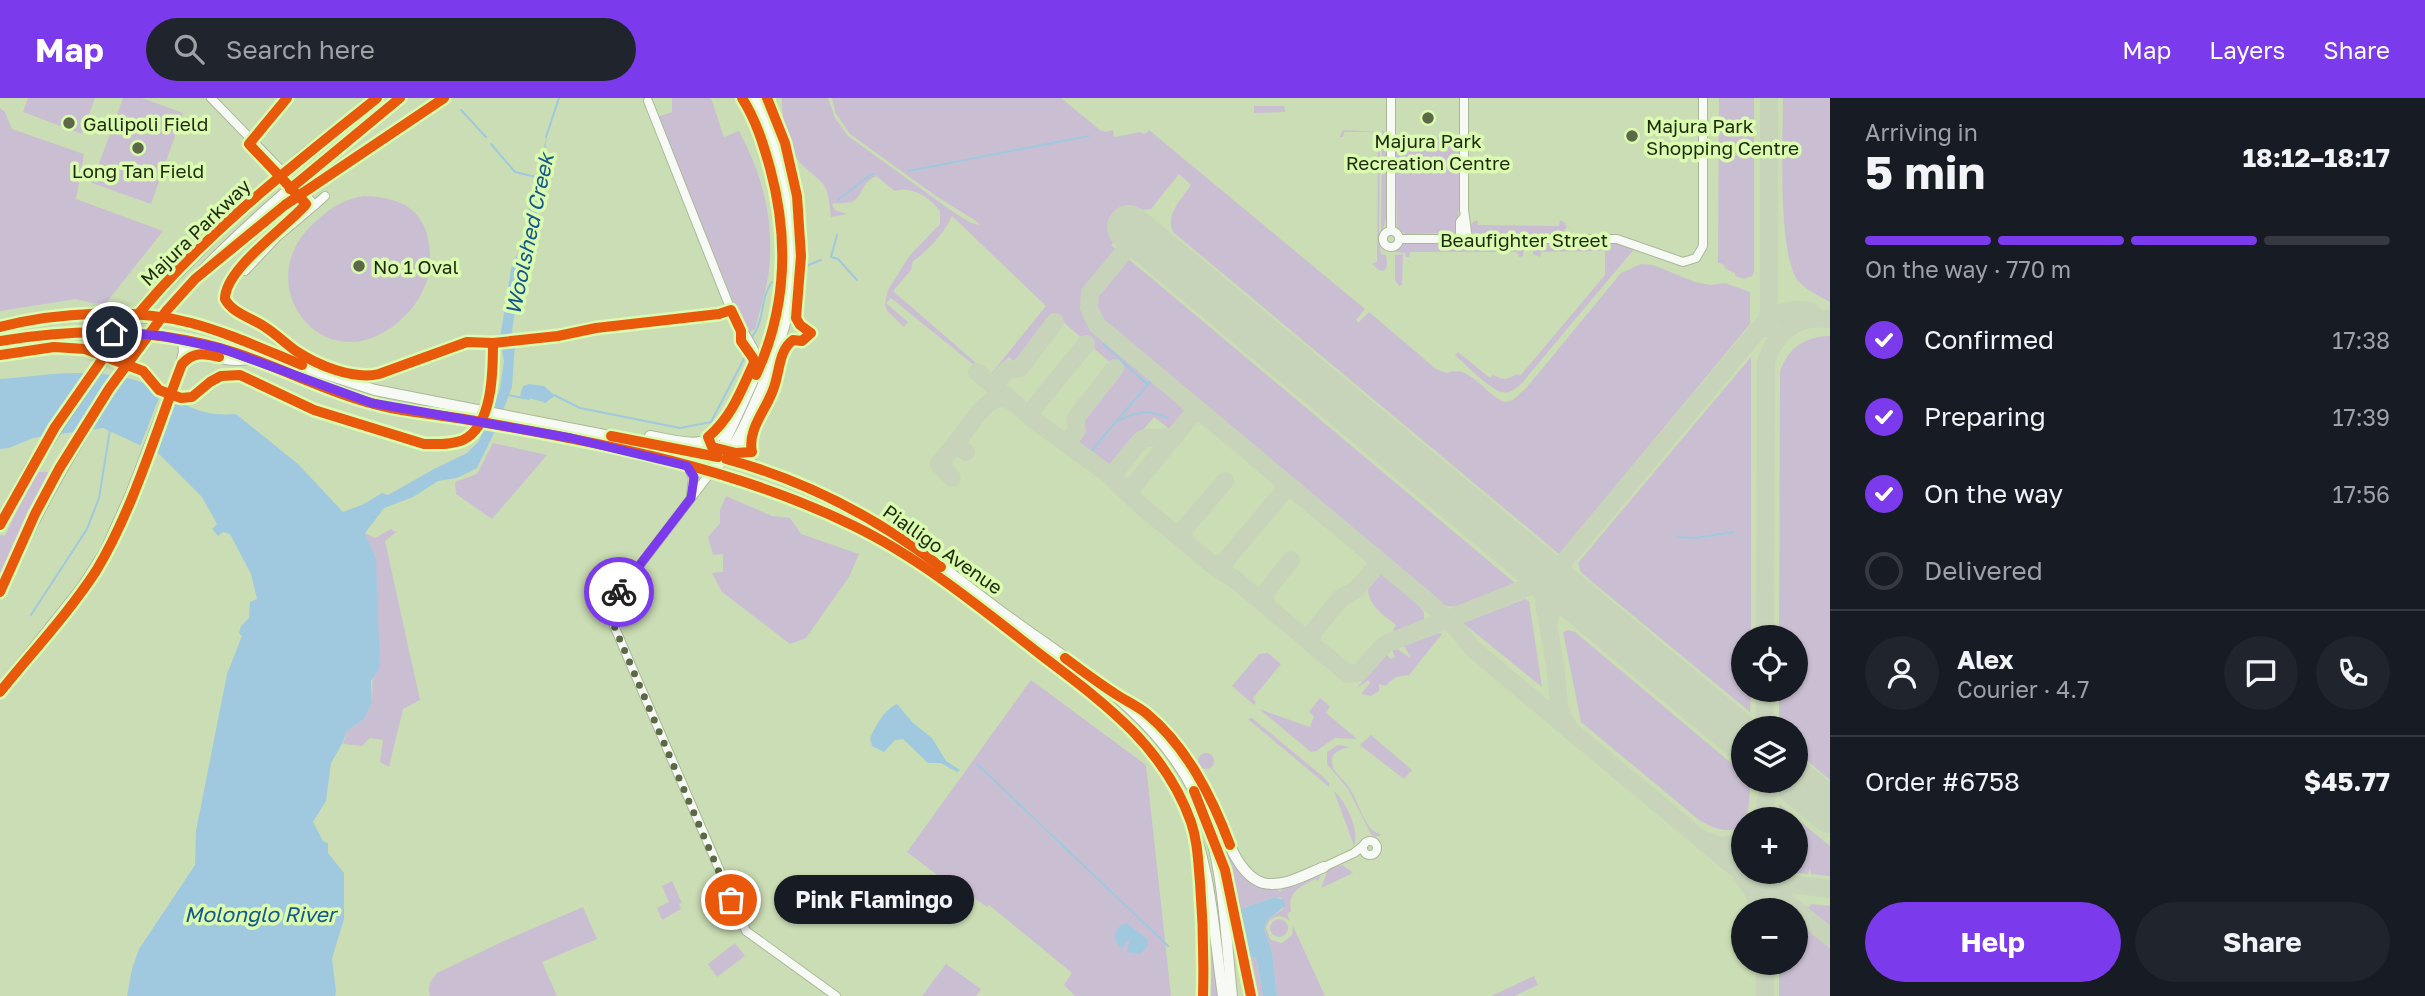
<!DOCTYPE html>
<meta charset="utf-8">
<style>
body{margin:0;font-family:"Golos Text",sans-serif;background:#20242c;color:#f1f3f6;height:100vh;display:flex;flex-direction:column;font-size:26px;white-space:nowrap}
*{box-sizing:border-box;margin:0}
p{font-size:23px;color:#9ea1a6}
.icon{flex:none;width:38px;height:38px;fill:none;stroke:currentColor;stroke-width:2;stroke-linecap:round;stroke-linejoin:round}
.map{position:relative;flex:1;overflow:hidden}
.sheet{display:flex;flex-direction:column;background:#171b24;width:595px}
.sheet>*{flex:none}
.controls{position:absolute;left:1731px;top:527px;display:grid;gap:14px}
.controls a{display:grid;place-items:center;width:77px;height:77px;border-radius:50%;background:#171b24;box-shadow:0 2px 5px #0004;font-size:35px}
.pin{position:absolute;display:grid;place-items:center;width:60px;height:60px;color:#fff;margin:-30px;border:4px solid #fff;border-radius:50%;box-shadow:0 2px 7px #0007}
.courier{position:absolute;display:grid;place-items:center;width:70px;height:70px;margin:-35px;border:5px solid #7c3aed;border-radius:50%;background:#fff;color:#222;box-shadow:0 2px 9px #0007}
.bubble{position:absolute;height:49px;border-radius:24px;background:#171b24;box-shadow:0 2px 5px #0004;font-size:23px;font-weight:700;line-height:49px;text-align:center}
.headline em{font-style:normal;font-weight:700}
.headline div{display:flex;flex-direction:column-reverse}
.headline{display:flex;align-items:center;justify-content:space-between;height:119px;padding:0 35px}
h1{font-size:46px;font-weight:700;line-height:52px}
.bar{display:grid;grid-template-columns:repeat(4,1fr);gap:10px 7px;align-content:center;height:84px;padding:0 35px}
.bar i{height:9px;border-radius:5px;background:#363941}
.bar .current{background:#7c3aed}
.bar p{grid-column:span 4}
.line{display:flex;align-items:center;gap:18px;padding:0 35px;border-top:2px solid #363941}
.line div{flex:1}
.round{display:grid;place-items:center;flex:none;width:74px;height:74px;border-radius:37px;background:#20242c}
ol{padding:0 35px;list-style:none}
li{display:flex;align-items:center;gap:21px;height:77px}
li p{margin-inline-start:auto}
li .icon{padding:7px;border-radius:50%;background:#7c3aed;color:#fff;stroke-width:4}
li:last-child{color:#9ea1a6}
li i{width:38px;height:38px;border:4px solid #363941;border-radius:50%}
.cta{display:flex;gap:14px;margin-top:auto;padding:14px 35px}
.cta a{flex:1;height:80px;border-radius:42px;background:#7c3aed;color:#fff;font-size:28px;font-weight:700;line-height:80px;text-align:center}
.cta a+a{background:#20242c;color:#f1f3f6}
header{display:flex;align-items:center;gap:42px;box-sizing:border-box;height:98px;padding:0 35px;background:#7c3aed;color:#fff}
header strong{font-size:33px}
nav{display:flex;gap:38px;margin-inline-start:auto;font-size:24px}
.search{width:490px;height:63px;background:#20242c;display:flex;align-items:center;gap:18px;box-sizing:border-box;padding:0 24px;border-radius:38px;color:#9ea1a6;font-size:26px}
main{display:flex;flex:1;min-height:0}
.map>svg:first-child{display:block}
</style>
<header>
<strong>Map</strong>
<div class="search"><svg class="icon" aria-label="search" viewBox="0 0 24 24"><circle cx="10" cy="10" r="6"/><path d="M15 15l6 6"/></svg>Search here</div>
<nav><a>Map</a><a>Layers</a><a>Share</a></nav>
</header>
<main>
<div class="map">
<svg width="1830" height="898" viewBox="0 0 1830 898">
<rect width="100%" height="100%" fill="#cbddb4"/>
<g fill="#cabfd2" fill-rule="evenodd">
<polygon points="28,0 95,0 82,36 23,14"/>
<polygon points="123,0 142,0 183,15 151,106 92,85"/>
<path d="M672,0H711L724,39L739,33C760,72 772,113 770,157C770,182 761,208 755,231L747,236L657,19L672,14Z"/>
<path d="M782,0H828L835,20L848,38L949,111L971,125L980,127L976,123L936,98L850,36L835,14L832,0H1061L1100,32L1106,34L1113,32L1114,39L1140,34L1145,36L1149,32L1365,211L1356,222L1358,225L1369,214L1436,271L1447,275C1471,266 1483,296 1505,304L1513,302L1527,289L1621,175L1641,166L1653,167L1695,184L1711,187L1725,185L1750,194V226L1559,456L1173,134C1165,116 1181,102 1191,87L1179,76L1151,111L1141,112L1111,147L1119,154C1100,177 1075,193 1091,225L1177,299L1186,312L1172,331L1168,330L1154,319L1109,373L1073,344C1078,338 1087,330 1079,323L1119,272L1055,217L1015,265L1009,259L990,280L891,200L886,205L908,224L904,229L887,213L885,206L888,192L910,157L940,126V113C929,99 913,88 895,93L876,78C854,89 868,108 834,105L832,107L835,112L847,116L831,119C830,110 829,99 826,91C820,79 807,74 799,63C788,48 781,19 782,0ZM952,118L1046,208L990,277L893,193L911,172L913,163C929,152 944,135 952,118Z"/>
<polygon points="1719,0 1754,0 1754,174 1752,178 1744,181 1735,178 1735,175 1726,171 1723,166 1718,165"/>
<path d="M1783,0H1830V204C1819,198 1806,192 1798,183C1777,155 1783,38 1783,0Z"/>
<polygon points="1254,8 1284,8 1285,14 1254,15"/>
<polygon points="0,10 5,14 12,31 84,56 76,101 163,133 106,205 91,205 76,201 0,213"/>
<polygon points="1343,32 1380,34 1379,143 1381,156 1386,157 1387,168 1384,173 1379,172 1372,166 1377,164 1378,41 1373,41 1372,34 1344,34 1343,39 1340,39"/>
<polygon points="1382,32 1386,34 1387,39 1387,116 1381,139"/>
<polygon points="1395,39 1460,40 1460,95 1457,131 1454,135 1406,136 1397,131"/>
<path d="M363,98C404,99 428,113 430,156C432,183 418,208 397,225C323,286 248,186 313,126C329,111 341,102 363,98Z"/>
<polygon points="1478,122 1478,127 1559,128 1560,122 1565,125 1567,129 1564,133 1556,137 1477,137 1472,134 1471,128 1473,124"/>
<polygon points="1406,144 1520,144 1524,147 1523,158 1519,159 1517,154 1410,154 1409,159 1406,159 1405,155 1395,154 1399,147"/>
<polygon points="1538,144 1591,144 1592,151 1600,151 1601,153 1541,154 1540,159 1533,156 1533,148"/>
<path d="M1593,145H1619L1635,150L1522,285C1516,290 1511,296 1502,294C1489,291 1466,267 1455,257L1458,254L1490,280L1493,277C1502,282 1508,282 1517,276L1520,278L1605,177V154L1601,150H1593Z"/>
<polygon points="1403,156 1402,187 1399,188 1395,182 1395,157"/>
<path d="M1125,158L1515,485L1514,488C1495,499 1458,516 1438,505L1184,292L1181,293L1104,230L1093,215L1091,204L1095,193Z"/>
<path d="M1829,238H1830V682L1796,653V630H1779V592H1796V539H1779L1780,274C1788,250 1804,239 1829,238Z"/>
<polygon points="1751,259 1751,539 1743,539 1743,592 1751,592 1750,614 1590,482 1581,474 1578,465"/>
<polygon points="493,345 547,357 492,421 456,396 455,384 477,376"/>
<polygon points="35,374 48,374 0,484 0,439 1,437 5,438"/>
<polygon points="726,398 772,418 790,420 801,436 859,456 849,479 806,540 790,546 722,494 712,475 723,474 723,456 713,457 708,439 720,425 720,412"/>
<polygon points="391,431 396,434 385,443 420,602 403,611 389,669 380,664 383,642 370,640 362,648 343,646 347,633 364,621 372,605 376,460 365,435 375,440"/>
<path d="M1381,476L1420,508L1424,515V521C1417,530 1403,538 1393,532L1396,527C1383,516 1367,507 1368,489Z"/>
<polygon points="1525,501 1529,503 1542,589 1463,525"/>
<path d="M1568,532L1575,534L1743,675V682L1750,683C1751,722 1741,747 1699,722L1581,624L1563,534Z"/>
<polygon points="1439,535 1442,536 1409,577 1396,579 1385,588 1379,586 1379,593 1371,598 1361,596 1370,585 1368,582 1356,591 1386,556 1391,561 1395,559 1392,552 1397,551 1409,559 1410,558 1404,548"/>
<polygon points="1268,555 1281,566 1253,600 1256,604 1254,607 1232,588 1259,556"/>
<polygon points="1031,582 1146,667 1171,898 1075,898 1064,887 1072,875 989,807 987,809 952,784 949,786 907,754"/>
<polygon points="1320,600 1330,608 1326,615 1357,641 1335,640 1316,653 1311,654 1259,611 1310,629 1314,618 1309,614"/>
<polygon points="1252,620 1321,677 1329,685 1329,689 1248,621"/>
<polygon points="1371,637 1412,672 1404,681 1360,647"/>
<path d="M1338,647L1350,649C1342,651 1331,653 1332,665C1333,674 1343,681 1348,688C1357,700 1360,716 1369,728C1373,734 1376,735 1382,737L1375,739L1371,736L1348,691L1327,666V654Z"/>
<circle cx="1206" cy="663" r="8"/>
<path d="M1334,693C1346,703 1360,733 1354,748Z"/>
<polygon points="1779,706 1830,748 1830,778 1811,776 1810,770 1808,776 1788,774 1796,774 1796,721 1779,721"/>
<path d="M1220,738L1232,760L1280,794L1283,790L1322,773L1318,783L1315,781C1300,789 1287,794 1291,813L1287,816L1290,823C1280,814 1269,818 1266,831L1271,842L1282,845L1292,837L1293,828L1325,898H1277L1272,854L1264,831L1267,822L1283,811L1282,800L1275,799L1241,811Z"/>
<polygon points="1343,767 1353,775 1321,790 1329,769"/>
<polygon points="672,783 682,805 679,806 681,811 662,822 657,810 669,804 662,788"/>
<polygon points="1811,806 1830,808 1830,832 1801,808 1809,809"/>
<path d="M583,809L597,841L542,864L557,898H430C427,888 430,883 437,875L508,841Z"/>
<polygon points="1796,821 1830,850 1830,898 1779,898 1779,865 1796,864"/>
<circle cx="1279" cy="830" r="9"/>
<polygon points="1207,837 1210,837 1218,898 1207,898"/>
<polygon points="735,845 745,858 717,879 708,866"/>
<polygon points="1256,859 1263,898 1257,898 1249,860"/>
<polygon points="946,866 981,891 976,898 922,898"/>
<polygon points="1534,878 1538,887 1514,898 1491,898"/>
</g>
<g fill="#a0c9df">
<path d="M547,38L533,144L528,147L521,174L512,233L515,246L512,289L496,331L477,370L457,380L438,383L413,399L384,410L365,435L376,460L380,569L371,583L372,605L364,621L347,633L342,646L331,665L326,703L313,724L323,743L328,745V755L344,775V821L332,861L336,893L335,898H127L132,871L139,851L195,767L196,733L227,576L242,538L239,535L241,528L249,520L250,504L257,501L251,476L230,436L223,434L218,438L212,431L217,426L202,399L159,356L103,330L33,340L9,350L0,351V281C45,277 91,269 135,282C176,295 187,320 236,316L298,366L343,414L364,406L382,395L388,397L434,371L467,355L479,343L500,291L504,263L500,240L511,171L525,138L530,99Z"/>
<polygon points="529,286 544,288 554,297 553,299 544,304 520,298 523,288"/>
<path d="M897,606L913,625L932,640L946,663L960,672L957,674L941,665H928L903,641L895,642L884,654L872,648L870,641C875,628 885,611 897,606Z"/>
<polygon points="1275,799 1284,802 1285,808 1267,822 1264,831 1272,854 1277,898 1263,898 1256,859 1249,860 1240,815 1241,811"/>
<path d="M1127,825L1148,842V848L1140,856L1127,854L1130,840L1121,851C1112,841 1113,829 1127,825Z"/>
</g>
<polygon fill="#cbddb4" points="162,292 176,299 153,358 139,351"/>
<g fill="none" stroke-linecap="round" stroke-linejoin="round">
<g stroke="#a0c9df" stroke-width="2">
<polyline points="461,12 486,39"/>
<polyline points="546,39 559,0"/>
<polyline points="491,46 515,74 536,79"/>
<polyline points="908,73 1089,38"/>
<polyline points="838,102 870,77 874,76"/>
<polyline points="837,137 831,159 838,161 857,182"/>
<polyline points="806,168 821,162"/>
<path d="M752,239C765,223 760,199 772,184"/>
<polyline points="1103,246 1148,287"/>
<polyline points="507,297 529,301"/>
<polyline points="545,304 554,297 580,310 680,330 711,324 746,257"/>
<path d="M1118,323C1135,314 1150,311 1167,320"/>
<polyline points="1092,352 1150,284"/>
<polyline points="1677,439 1695,440 1734,434"/>
<polyline points="31,517 87,431 99,400 110,332"/>
<polyline points="977,666 1168,848"/>
</g>
<g stroke="#c8d4ba" stroke-width="18">
<polyline points="1138,137 1090,195 1089,210 1097,227 1433,508 1457,531 1472,550 1577,638 1732,767 1765,787 1830,839"/>
<polyline points="1767,230 1769,212 1769,0"/>
<polyline points="977,274 1038,325 1108,376 1139,406 1219,472 1233,480 1348,576 1360,574 1381,550 1388,545 1543,483 1553,477"/>
<polyline points="993,288 1007,272 1020,270 1055,224"/>
<polyline points="1028,317 1086,246"/>
<polyline points="1067,345 1077,332 1075,321 1115,270"/>
<path d="M966,354L959,348L960,340C971,326 989,292 1010,302"/>
<polyline points="952,380 939,366 960,340"/>
<polyline points="1122,387 1116,381 1116,372 1141,342 1145,340 1174,339"/>
<polyline points="1134,401 1132,394 1133,388 1191,318 1193,312 1189,304"/>
<polyline points="1186,445 1183,437 1184,431 1225,383"/>
<polyline points="1518,452 1537,476 1542,495"/>
<polyline points="1210,465 1216,467 1225,463 1284,393 1290,391 1295,392"/>
<polyline points="1267,508 1264,496 1291,462"/>
<path d="M1548,528L1551,512C1563,499 1574,503 1588,511"/>
<path d="M1765,539L1766,263C1776,234 1798,216 1830,221"/>
<polyline points="1313,547 1311,541 1313,534 1341,500 1356,492 1374,471 1377,464 1375,458"/>
<polyline points="1724,625 1735,632 1743,634"/>
<path d="M1568,627L1564,622L1559,608L1555,566L1544,505L1546,490L1551,479L1764,225C1778,214 1793,209 1811,213"/>
<polyline points="1765,630 1765,592"/>
<path d="M1765,706C1770,681 1787,681 1806,693"/>
<polyline points="1706,743 1720,748 1743,744"/>
<polyline points="1742,777 1753,793 1761,812"/>
<polyline points="1764,783 1830,791"/>
<polyline points="1765,898 1765,864"/>
</g>
<g stroke="#c8d4ba" stroke-width="44">
<polyline points="1129,129 1743,641"/>
<polyline points="1793,682 1830,713"/>
</g>
<g stroke="#aab898" stroke-width="10">
<g id="minor">
<polyline points="211,0 279,70"/>
<polyline points="1464,0 1464,112 1468,141"/>
<path d="M648,3L731,212C738,227 757,252 760,266"/>
<polyline points="315,107 325,98"/>
<polyline points="1391,133 1391,0"/>
<circle cx="1391" cy="141" r="8"/>
<polyline points="1399,141 1617,141 1683,164 1696,160 1703,148 1703,0"/>
<polyline points="1460,141 1460,124 1464,119"/>
<polyline points="245,173 276,140 315,107 306,98"/>
<polyline points="687,368 693,379 691,397"/>
<polyline points="711,374 617,497 611,510 612,523 746,833 836,898"/>
<circle cx="1370" cy="750" r="7"/>
<polyline points="1324,769 1354,755 1363,748"/>
</g>
</g>
<g stroke="#aab898" stroke-width="12">
<g id="major">
<path d="M0,229L37,222L83,217L176,221L233,239L319,274L375,292L702,356C778,372 851,404 915,449C950,473 982,501 1017,525C1085,574 1157,618 1195,695C1224,752 1225,834 1232,898"/>
<path d="M0,243C77,230 158,230 234,254C287,272 336,299 392,310C417,315 442,317 467,321C597,343 737,370 855,428C919,459 975,506 1031,549C1088,592 1147,632 1180,698C1211,760 1213,830 1223,898"/>
<path d="M748,327C745,346 739,354 755,369"/>
<path d="M650,338C682,344 703,353 729,329"/>
<path d="M715,365C761,263 802,202 773,85C766,55 758,26 742,0"/>
<path d="M711,374C734,355 746,325 758,298C793,221 803,169 785,86C778,55 770,28 756,0"/>
<path d="M1142,612C1167,631 1188,660 1203,687C1219,714 1232,776 1263,785C1284,790 1306,776 1324,769"/>
<polyline points="1220,758 1234,806 1251,898"/>
<polyline points="1199,765 1204,855 1203,898"/>
</g>
</g>
<g stroke="#aab898" stroke-width="14">
<g id="highway">
<polyline points="262,125 285,107 444,0"/>
<polyline points="145,207 232,119 301,60 377,0"/>
<path d="M167,212C237,132 319,67 400,0"/>
<path d="M182,266C196,251 208,257 226,260C234,262 242,261 250,260"/>
<polyline points="0,427 31,370"/>
<path d="M0,494C30,422 68,357 109,291"/>
<polyline points="0,594 83,490 106,454 132,396 182,266 185,254 184,242"/>
</g>
</g>
<use href="#minor" stroke="#f7faf4" stroke-width="8"/>
<use href="#major" stroke="#f7faf4" stroke-width="10"/>
<use href="#highway" stroke="#f7faf4" stroke-width="12"/>
<g stroke="#aab898" stroke-width="14" stroke-linecap="butt">
<g id="highway-bridge">
<polyline points="109,291 167,212"/>
<path d="M31,370C67,311 102,261 145,207"/>
</g>
</g>
<use href="#highway-bridge" stroke="#f7faf4" stroke-width="12"/>
<g stroke="#dafbb0" stroke-width="15">
<g id="cycleway">
<path d="M287,0L249,46L306,106C287,129 225,170 225,201C232,215 252,220 265,229C276,236 285,245 296,253C317,267 353,282 379,276L467,244L493,245L558,238L596,230L719,216L731,212L741,233V243L753,260L754,265C741,292 732,319 708,339L712,349L736,355L752,354C747,332 766,312 773,292C780,275 778,253 793,242L802,243L811,235L800,227L796,220L801,158L797,98L785,45L767,0"/>
<path d="M742,0C756,22 763,45 770,70C789,140 787,210 756,277"/>
<polyline points="290,91 400,0"/>
<path d="M131,225C202,137 290,70 377,0"/>
<path d="M0,229C57,214 134,210 191,225C229,235 265,252 302,267"/>
<path d="M0,243C77,230 158,230 233,254C286,271 336,299 391,310C421,316 451,318 481,324C608,346 738,371 854,428C922,461 982,511 1041,557C1103,604 1164,648 1191,724C1198,745 1198,763 1200,784C1203,822 1204,860 1203,898"/>
<path d="M0,257L54,249L85,251L143,273L159,292L181,300L192,299L210,284L221,278L240,277L314,312L424,346C437,346 451,347 463,342C493,328 493,272 493,245"/>
<polyline points="611,338 718,359"/>
<path d="M726,361C804,382 877,420 941,469"/>
<polyline points="0,427 55,329 111,249"/>
<polyline points="0,494 35,416 59,371 109,291 167,212 195,181 285,107 444,0"/>
<path d="M1065,560C1081,572 1097,584 1114,595C1124,602 1136,607 1146,615C1187,649 1212,699 1230,747"/>
<path d="M0,594C32,554 68,516 96,473C133,412 156,333 182,266C193,254 203,255 219,259"/>
<polyline points="1194,693 1225,772 1251,898"/>
</g>
</g>
<use href="#cycleway" stroke="#e8590c" stroke-width="10"/>
</g>
<g fill="none" stroke-linecap="round" stroke-linejoin="round">
<polyline stroke="#5b6947" stroke-width="7" stroke-dasharray="0 12.6" points="619,494 611,510 612,523 731,802"/>
<polyline stroke="#7c3aed" stroke-width="9" points="112,234 162,238 220,250 372,305 571,340 687,368 694,379 691,400 619,494"/>
</g>
<g fill="#5b6947" stroke="#dafbb0" stroke-width="2.5">
<circle cx="1428" cy="20" r="7"/>
<circle cx="69" cy="25" r="7"/>
<circle cx="1632" cy="38" r="7"/>
<circle cx="138" cy="50" r="7"/>
<circle cx="359" cy="168" r="7"/>
</g>
<g text-anchor="middle" dominant-baseline="central" stroke-width="7" stroke-linejoin="round" paint-order="stroke">
<g font-size="19" fill="#1e2a0c" stroke="#dafbb0" text-anchor="start">
<text x="83" y="25">Gallipoli Field</text>
<text x="1646" y="27">Majura Park<tspan x="1646" dy="22">Shopping Centre</tspan></text>
<text x="1428" y="42" text-anchor="middle">Majura Park<tspan x="1428" dy="22">Recreation Centre</tspan></text>
<text x="138" y="72" text-anchor="middle">Long Tan Field</text>
<text x="373" y="168">No 1 Oval</text>
</g>
<g font-size="19" fill="#1e2a0c" stroke="#dafbb0">
<text transform="translate(195 134) rotate(-44)">Majura Parkway</text>
<text x="1524" y="141">Beaufighter Street</text>
<text transform="translate(943 451) rotate(35)">Pialligo Avenue</text>
</g>
<g font-size="21" font-style="italic" fill="#13578b" stroke="#dafbb0">
<text transform="translate(529 136) rotate(-78)">Woolshed Creek</text>
<text x="260" y="816">Molonglo River</text>
</g>
</g>
</svg>
<div class="controls">
<a><svg class="icon" aria-label="locate" viewBox="0 0 24 24"><circle cx="12" cy="12" r="6"/><path d="M12 2v4M12 18v4M2 12h4M18 12h4"/></svg></a>
<a><svg class="icon" aria-label="layers" viewBox="0 0 24 24"><path d="M12 4l9 5-9 5-9-5zM3 14l9 5 9-5"/></svg></a>
<a>+</a>
<a>−</a>
</div>
<div class="pin" style="left:731px;top:802px;background:#ea580c"><svg class="icon" aria-label="bag" viewBox="0 0 24 24"><path d="M5 8h14l-1 12H6zM9 8a3 3 0 0 1 6 0"/></svg></div>
<div class="pin" style="left:112px;top:234px;background:#1f2937"><svg class="icon" aria-label="home" viewBox="0 0 24 24"><path d="M3 11l9-7 9 7M6 9v11h12V9"/></svg></div>
<div class="courier" style="left:619px;top:494px"><svg class="icon" aria-label="bike" viewBox="0 0 24 24"><circle cx="6" cy="16" r="4"/><circle cx="18" cy="16" r="4"/><path d="M6 16l4-8h5l3 8M10 8l3 8H6M13 5h3"/></svg></div>
<div class="bubble" style="left:774px;top:777px;width:200px">Pink Flamingo</div>
</div>
<section class="sheet">
<div class="headline"><div><h1>5 min</h1><p>Arriving in</p></div><em>18:12–18:17</em></div>
<div class="bar"><i class="current"></i><i class="current"></i><i class="current"></i><i></i><p>On the way · 770 m</p></div>
<ol>
<li><svg class="icon" aria-label="check" viewBox="0 0 24 24"><path d="M5 12l5 5 9-10"/></svg>Confirmed<p>17:38</p></li>
<li><svg class="icon" aria-label="check" viewBox="0 0 24 24"><path d="M5 12l5 5 9-10"/></svg>Preparing<p>17:39</p></li>
<li><svg class="icon" aria-label="check" viewBox="0 0 24 24"><path d="M5 12l5 5 9-10"/></svg>On the way<p>17:56</p></li>
<li><i></i>Delivered</li>
</ol>
<div class="line" style="height:126px"><a class="round"><svg class="icon" aria-label="person" viewBox="0 0 24 24"><circle cx="12" cy="8" r="4"/><path d="M4 21q1-7 8-7t8 7"/></svg></a><div><b>Alex</b><p>Courier · 4.7</p></div><a class="round"><svg class="icon" aria-label="chat" viewBox="0 0 24 24"><path d="M4 5h16v11H9l-5 4z"/></svg></a><a class="round"><svg class="icon" aria-label="phone" viewBox="0 0 24 24"><path d="M5 4h4l2 5-3 2q2 4 5 5l2-3 5 2v4C11 20 4 13 5 4z"/></svg></a></div>
<div class="line" style="height:91px"><div>Order #6758</div><b>$45.77</b></div>
<div class="cta"><a>Help</a><a>Share</a></div>
</section>
</main>
